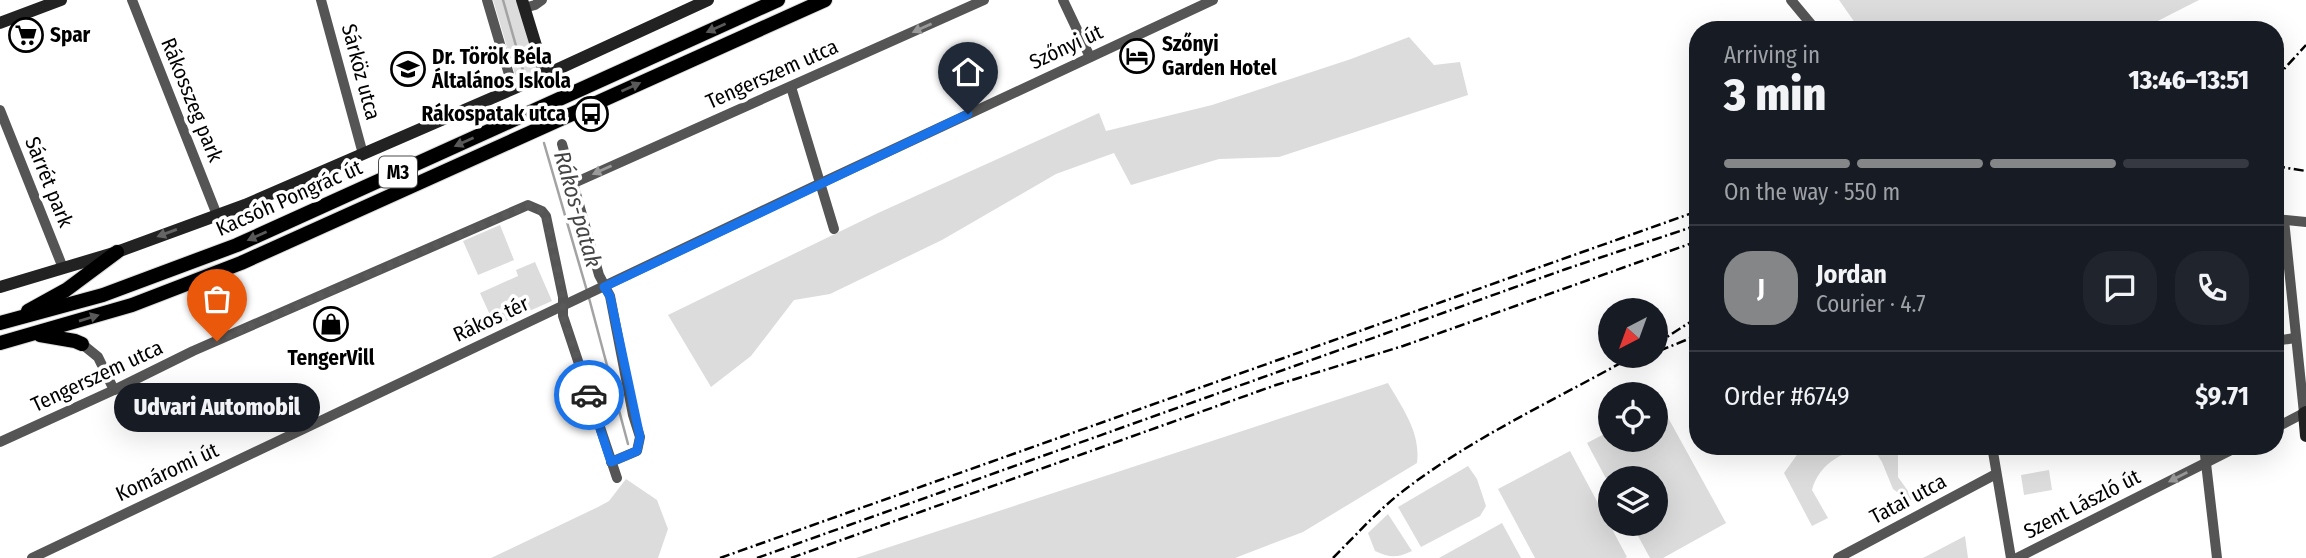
<!DOCTYPE html>
<meta charset="utf-8">
<style>
body{margin:0;font-family:"Fira Sans Condensed",sans-serif;background:#20242c;color:#f1f3f6;height:100vh;display:flex;flex-direction:column;font-size:26px;white-space:nowrap}
*{box-sizing:border-box;margin:0}
p{font-size:23px;color:#9ea1a6}
.icon{flex:none;width:38px;height:38px;fill:none;stroke:currentColor;stroke-width:2;stroke-linecap:round;stroke-linejoin:round}
.map{position:relative;flex:1;overflow:hidden}
.side{position:absolute;left:1689px;top:21px;width:595px;height:434px;display:flex;flex-direction:column;background:#171b24;border-radius:28px;box-shadow:0 7px 28px #0002}
.side>*{flex:none}
.needle{width:46px;rotate:221deg}
.tools{position:absolute;left:1598px;top:298px;display:grid;gap:14px}
.tools a{display:grid;place-items:center;width:70px;height:70px;border-radius:50%;background:#171b24;box-shadow:0 7px 28px #0002;font-size:35px}
.pin{position:absolute;display:grid;place-items:center;width:60px;height:60px;color:#fff;margin:-72px -30px;border-radius:50% 50% 50% 0;rotate:-45deg;box-shadow:0 0 7px #0007}
.pin .icon{rotate:45deg}
.courier{position:absolute;display:grid;place-items:center;width:70px;height:70px;margin:-35px;border:5px solid #1a73e8;border-radius:50%;background:#fff;color:#222;box-shadow:0 2px 9px #0007}
.bubble{position:absolute;height:49px;border-radius:24px;background:#171b24;box-shadow:0 7px 28px #0002;font-size:23px;font-weight:800;line-height:49px;text-align:center}
.overview em{font-style:normal;font-weight:800}
.overview div{display:flex;flex-direction:column-reverse}
.overview{display:flex;align-items:center;justify-content:space-between;height:119px;padding:0 35px}
h1{font-size:46px;font-weight:800;line-height:52px}
.bar{display:grid;grid-template-columns:repeat(4,1fr);gap:10px 7px;align-content:center;height:84px;padding:0 35px}
.bar i{height:9px;border-radius:5px;background:#363941}
.bar .active{background:#858687}
.bar p{grid-column:span 4}
.line{display:flex;align-items:center;gap:18px;padding:0 35px;border-top:2px solid #363941}
.line div{flex:1}
.round{display:grid;place-items:center;flex:none;width:74px;height:74px;border-radius:28px;background:#20242c}
.map>svg:first-child{display:block}
</style>
<div class="map">
<svg width="2306" height="558" viewBox="0 0 2306 558">
<rect width="100%" height="100%" fill="#fff"/>
<g fill="#dcdcdc">
<polygon points="493,0 517,0 541,81 520,91"/>
<polygon points="1839,0 2199,0 2140,30 1860,30"/>
<polygon points="1409,37 1434,65 1460,62 1468,95 1279,157 1219,159 1131,185 1114,153 1056,174 942,240 830,294 794,300 751,356 711,387 668,315 878,213 1099,113 1106,131 1212,105 1351,59"/>
<polygon points="500,225 514,260 478,275 463,241"/>
<polygon points="535,262 552,301 495,326 480,293 518,276 516,270"/>
<path d="M1388,383C1403,409 1421,433 1417,463L1303,532L1235,558H856Z"/>
<polygon points="1660,403 1726,523 1663,558 1650,558 1631,523 1656,523 1656,478 1610,478 1610,486 1587,443 1610,431 1610,439 1656,439 1656,406"/>
<path d="M1834,446H1890L1898,453V477L1913,498L1909,501L1893,489L1882,462L1873,448C1846,448 1819,463 1812,490L1828,518L1812,526L1784,473L1799,452Z"/>
<polygon points="1570,451 1627,557 1625,558 1535,558 1498,489"/>
<polygon points="1468,466 1477,479 1486,506 1480,516 1421,547 1398,507"/>
<polygon points="2049,470 2052,490 2024,495 2021,475"/>
<polygon points="626,479 657,500 668,529 658,558 491,558 598,507 609,501"/>
<path d="M1388,514L1412,551C1397,558 1390,558 1375,551L1368,533Z"/>
<polygon points="1502,523 1521,558 1439,558"/>
<polygon points="1965,536 1968,558 1923,558"/>
</g>
<g fill="none" stroke-linecap="round" stroke-linejoin="round">
<g stroke="#a3a3a3" stroke-width="2.5">
<polyline points="503,0 524,74"/>
<polyline points="544,143 587,291"/>
<polyline points="589,298 628,444"/>
</g>
<g stroke="#dbdbdb" stroke-width="16">
<g id="primary">
<polyline points="28,311 66,290 117,252"/>
<polyline points="0,323 103,295 237,245 778,0"/>
<polyline points="40,335 75,341 82,344"/>
<polyline points="0,343 132,305 241,263 825,0"/>
</g>
</g>
<g stroke="#555" stroke-width="10">
<polyline points="132,0 217,215"/>
<polyline points="321,0 363,154"/>
<polyline points="487,0 513,88"/>
<polyline points="1063,0 1090,57"/>
<polyline points="1791,0 1816,30"/>
<polyline points="524,8 535,5 542,0"/>
<polyline points="791,87 834,229"/>
<polyline points="0,110 63,268"/>
<polyline points="562,144 599,275 610,296 633,415 640,437 637,451 611,462"/>
<polyline points="574,183 984,0"/>
<polyline points="2275,219 2306,222"/>
<polyline points="2275,341 2295,338"/>
<polyline points="82,344 98,357 114,390"/>
<polyline points="2275,428 2304,413 2284,220"/>
<polyline points="0,442 114,390 193,351 528,205 542,211 546,216 563,297 563,316 617,478"/>
<polyline points="1992,446 2011,558"/>
<polyline points="2204,446 2217,558"/>
<polyline points="32,558 821,183 1213,0"/>
<polyline points="1838,558 1996,474"/>
<polyline points="2017,558 2239,446"/>
</g>
<g stroke="#222" stroke-width="12">
<polyline points="522,0 545,75"/>
<polyline points="0,23 61,0"/>
<polyline points="0,287 117,252 245,205 545,75 708,0"/>
<polyline points="2306,412 2304,413 2306,436"/>
</g>
<use href="#primary" stroke="#000" stroke-width="14"/>
<g stroke="#000" stroke-width="2.5" stroke-dasharray="10 3.5 2 3.5" stroke-linecap="butt">
<polyline points="2275,79 2306,45"/>
<polyline points="2275,166 2306,171"/>
<polyline points="1656,344 1698,317"/>
<polyline points="1659,351 1698,335"/>
<polyline points="720,558 1698,211"/>
<polyline points="757,558 1566,269 1698,225"/>
<polyline points="791,558 1276,385 1403,346 1698,241"/>
<path d="M1333,558C1357,534 1380,508 1407,488C1477,435 1559,398 1635,355"/>
</g>
</g>
<defs><path id="oneway-solid" d="M-6-.8H1V-3.2L6.5 0L1 3.2V.8H-6Z" transform="scale(1.75)"/></defs>
<g fill="#595959">
<use href="#oneway-solid" transform="translate(716 28) rotate(156)"/>
<use href="#oneway-solid" transform="translate(631 87) rotate(-24)"/>
<use href="#oneway-solid" transform="translate(464 142) rotate(156)"/>
<use href="#oneway-solid" transform="translate(257 236) rotate(156)"/>
<use href="#oneway-solid" transform="translate(89 318) rotate(-17)"/>
</g>
<g fill="#999">
<use href="#oneway-solid" transform="translate(922 28) rotate(156)"/>
<use href="#oneway-solid" transform="translate(602 170) rotate(156)"/>
<use href="#oneway-solid" transform="translate(2178 477) rotate(153)"/>
</g>
<use fill="#646464" href="#oneway-solid" transform="translate(167 233) rotate(160)"/>
<g fill="none" stroke-linecap="round" stroke-linejoin="round">
<polyline stroke="#595959" stroke-width="7" stroke-dasharray="0 12.6" points="217,341 528,205 542,211 546,216 563,297 563,316 589,395"/>
<polyline stroke="#1a73e8" stroke-width="9" points="589,395 611,462 637,451 640,437 610,296 604,287 968,114"/>
</g>
<defs>
<g id="supermarket-ring" transform="scale(1.75)"><circle r="9.5" fill="#fff" stroke="#000" stroke-width="1.5"/><path d="M-6-5.5h2.5l.6 2H6L4.5 2H-2.5L-4.4-4H-6ZM-1.5 3.2a1.3 1.3 0 1 0 .1 0ZM3 3.2a1.3 1.3 0 1 0 .1 0Z" fill="#000"/></g>
<g id="hotel-ring" transform="scale(1.75)"><circle r="9.5" fill="#fff" stroke="#000" stroke-width="1.5"/><path d="M-6-4.5h1.5V1H6V5H4.5V3h-9V5H-6ZM-4 0a1.8 1.8 0 1 1 3.6 0ZM.5 0V-2.5h3Q6-2.5 6 0Z" fill="#000"/></g>
<g id="school-ring" transform="scale(1.75)"><circle r="9.5" fill="#fff" stroke="#000" stroke-width="1.5"/><path d="M0-5L7-2L0 1L-7-2ZM-4 1L0 2.5L4 1V4Q0 6-4 4Z" fill="#000"/></g>
<g id="bus-ring" transform="scale(1.75)"><circle r="9.5" fill="#fff" stroke="#000" stroke-width="1.5"/><path d="M-5-6H5V4H4V6H2V4H-2V6H-4V4H-5ZM-3.5-4V0h7V-4ZM-3.5 1.2v1.5H-2V1.2ZM2 1.2v1.5H3.5V1.2Z" fill="#000"/></g>
<g id="shop-ring" transform="scale(1.75)"><circle r="9.5" fill="#fff" stroke="#000" stroke-width="1.5"/><path d="M-5-2.5h2.3a2.7 3.5 0 0 1 5.4 0H5L5.5 6h-11ZM-1.5-2.5h3a1.5 2.3 0 0 0-3 0Z" fill="#000"/></g>
</defs>
<g fill-rule="evenodd">
<use href="#supermarket-ring" x="26" y="35"/>
<use href="#hotel-ring" x="1137" y="56"/>
<use href="#school-ring" x="408" y="69"/>
<use href="#bus-ring" x="591" y="114"/>
<use href="#shop-ring" x="331" y="324"/>
</g>
<g text-anchor="middle" dominant-baseline="central" stroke-width="7" stroke-linejoin="round" paint-order="stroke">
<rect fill="#fff" stroke="#4c4c4c" stroke-width="2" x="379" y="156.5" width="38" height="31" rx="5"/>
<g font-size="19" font-weight="bold" fill="#000">
<text x="398" y="172">M3</text>
</g>
<g font-size="21" font-weight="bold" fill="#000" stroke="#fff" text-anchor="start">
<text x="50" y="35">Spar</text>
<text x="1162" y="44">Szőnyi<tspan x="1162" dy="24">Garden Hotel</tspan></text>
<text x="432" y="57">Dr. Török Béla<tspan x="432" dy="24">Általános Iskola</tspan></text>
<text x="566" y="114" text-anchor="end">Rákospatak utca</text>
<text x="331" y="358" text-anchor="middle">TengerVill</text>
</g>
<g font-size="21" fill="#000" stroke="#fff">
<text transform="translate(1066 47) rotate(-25)">Szőnyi út</text>
<text transform="translate(361 72) rotate(75)">Sárköz utca</text>
<text transform="translate(772 74) rotate(-24)">Tengerszem utca</text>
<text transform="translate(192 100) rotate(68)">Rákosszeg park</text>
<text transform="translate(49 182) rotate(68)">Sárrét park</text>
<text transform="translate(289 198) rotate(-24)">Kacsóh Pongrác út</text>
<text transform="translate(491 319) rotate(-25)">Rákos tér</text>
<text transform="translate(97 376) rotate(-25)">Tengerszem utca</text>
<text transform="translate(167 472) rotate(-25)">Komáromi út</text>
<text transform="translate(1908 499) rotate(-28)">Tatai utca</text>
<text transform="translate(2082 504) rotate(-27)">Szent László út</text>
</g>
<g font-size="23" font-style="italic" fill="#444" stroke="#fff">
<text transform="translate(578 209) rotate(74)">Rákos-patak</text>
</g>
</g>
</svg>
<div class="tools">
<a><svg class="needle" viewBox="-14 -14 28 28"><path d="M0-13l5 13h-10z" fill="#e53935"/><path d="M0 13l5-13h-10z" fill="#9ea1a6"/></svg></a>
<a><svg class="icon" aria-label="locate" viewBox="0 0 24 24"><circle cx="12" cy="12" r="6"/><path d="M12 2v4M12 18v4M2 12h4M18 12h4"/></svg></a>
<a><svg class="icon" aria-label="layers" viewBox="0 0 24 24"><path d="M12 4l9 5-9 5-9-5zM3 14l9 5 9-5"/></svg></a>
</div>
<div class="pin" style="left:217px;top:341px;background:#ea580c"><svg class="icon" aria-label="bag" viewBox="0 0 24 24"><path d="M5 8h14l-1 12H6zM9 8a3 3 0 0 1 6 0"/></svg></div>
<div class="pin" style="left:968px;top:114px;background:#1f2937"><svg class="icon" aria-label="home" viewBox="0 0 24 24"><path d="M3 11l9-7 9 7M6 9v11h12V9"/></svg></div>
<div class="courier" style="left:589px;top:395px"><svg class="icon" aria-label="car" viewBox="0 0 24 24"><path d="M5 17H2v-5l4-1 3-4h7l3 4 3 1v5h-3M9 17h6M6 11h13"/><circle cx="7" cy="17" r="2"/><circle cx="17" cy="17" r="2"/></svg></div>
<div class="bubble" style="left:114px;top:383px;width:206px">Udvari Automobil</div>
<section class="side">
<div class="overview"><div><h1>3 min</h1><p>Arriving in</p></div><em>13:46–13:51</em></div>
<div class="bar"><i class="active"></i><i class="active"></i><i class="active"></i><i></i><p>On the way · 550 m</p></div>
<div class="line" style="height:126px"><b class="round" style="background:#858687;color:#fff">J</b><div><b>Jordan</b><p>Courier · 4.7</p></div><a class="round"><svg class="icon" aria-label="chat" viewBox="0 0 24 24"><path d="M4 5h16v11H9l-5 4z"/></svg></a><a class="round"><svg class="icon" aria-label="phone" viewBox="0 0 24 24"><path d="M5 4h4l2 5-3 2q2 4 5 5l2-3 5 2v4C11 20 4 13 5 4z"/></svg></a></div>
<div class="line" style="height:91px"><div>Order #6749</div><b>$9.71</b></div>
</section>
</div>
